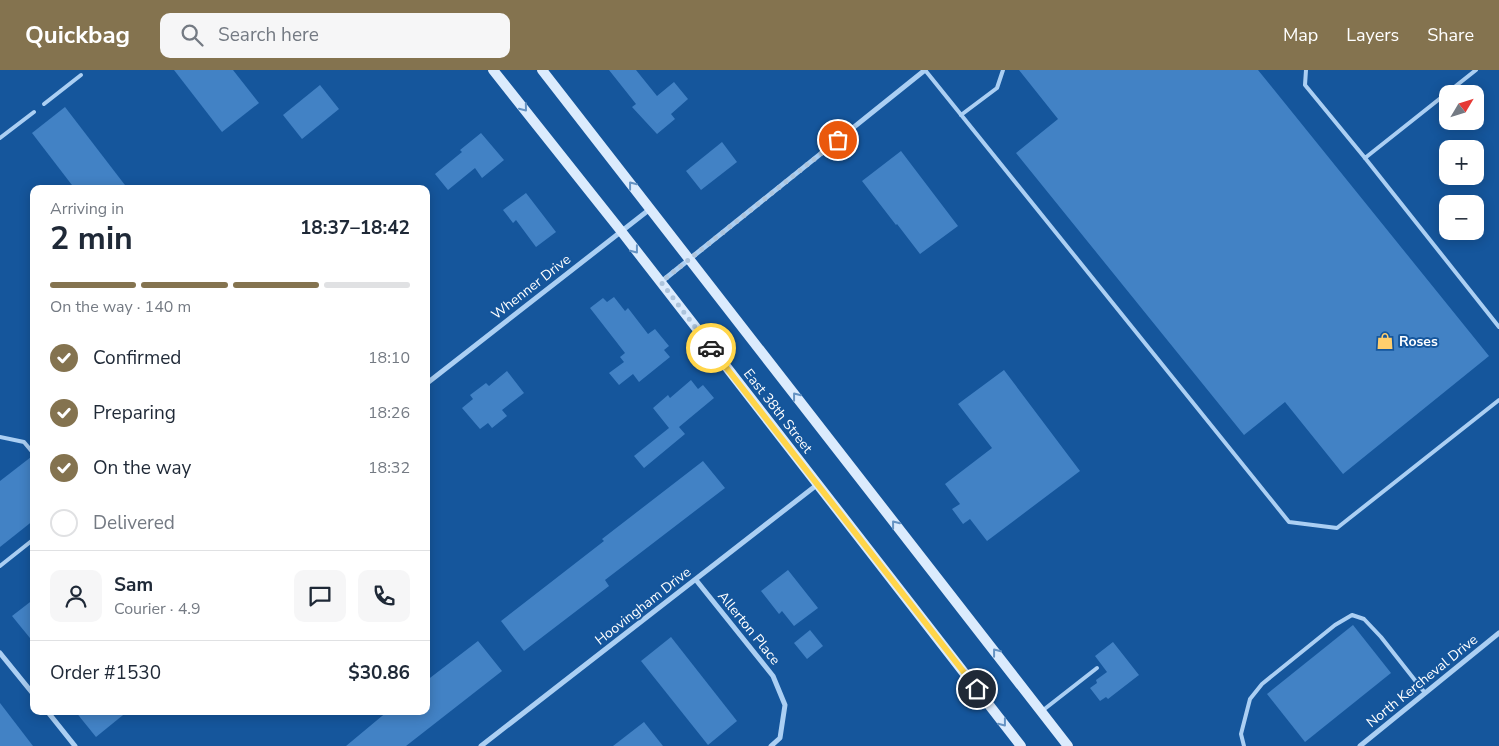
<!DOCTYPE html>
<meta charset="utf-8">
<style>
body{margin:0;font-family:"Nunito Sans",sans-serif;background:#f6f6f7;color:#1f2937;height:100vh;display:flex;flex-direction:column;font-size:19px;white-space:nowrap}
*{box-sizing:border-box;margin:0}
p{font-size:16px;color:#747a83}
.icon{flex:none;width:28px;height:28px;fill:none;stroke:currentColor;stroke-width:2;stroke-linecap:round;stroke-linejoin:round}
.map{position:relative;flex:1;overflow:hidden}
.details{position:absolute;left:30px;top:115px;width:400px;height:530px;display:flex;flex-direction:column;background:#fff;border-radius:10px;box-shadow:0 2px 12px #0003}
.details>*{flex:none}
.needle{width:32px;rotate:52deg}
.fabs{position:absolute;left:1439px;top:15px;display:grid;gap:10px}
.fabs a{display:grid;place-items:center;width:45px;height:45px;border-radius:10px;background:#fff;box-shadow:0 2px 12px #0003;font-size:25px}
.pin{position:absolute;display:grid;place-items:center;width:42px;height:42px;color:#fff;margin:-21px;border:2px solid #fff;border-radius:50%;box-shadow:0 1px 5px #0007}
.courier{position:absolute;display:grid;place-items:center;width:50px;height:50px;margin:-25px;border:4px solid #ffd54a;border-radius:50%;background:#fff;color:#222;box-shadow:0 1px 6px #0007}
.head em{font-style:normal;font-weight:700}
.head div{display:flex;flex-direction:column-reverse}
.head{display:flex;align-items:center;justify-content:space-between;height:85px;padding:0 20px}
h1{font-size:32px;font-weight:700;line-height:38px}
.bar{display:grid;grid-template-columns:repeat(4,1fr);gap:8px 5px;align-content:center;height:60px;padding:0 20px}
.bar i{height:6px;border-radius:4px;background:#e0e1e3}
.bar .current{background:#84734f}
.bar p{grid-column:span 4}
.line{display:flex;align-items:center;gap:12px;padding:0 20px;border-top:1px solid #e0e1e3}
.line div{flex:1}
.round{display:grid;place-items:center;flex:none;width:52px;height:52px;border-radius:10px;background:#f6f6f7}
ol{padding:0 20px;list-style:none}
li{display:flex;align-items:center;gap:15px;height:55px}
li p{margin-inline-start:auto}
li .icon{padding:5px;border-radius:50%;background:#84734f;color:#fff;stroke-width:4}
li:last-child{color:#747a83}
li i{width:28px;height:28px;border:2px solid #e0e1e3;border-radius:50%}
header{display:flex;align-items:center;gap:30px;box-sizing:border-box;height:70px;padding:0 25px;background:#84734f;color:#fff}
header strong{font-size:24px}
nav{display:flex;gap:28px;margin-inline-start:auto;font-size:18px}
.search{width:350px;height:45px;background:#f6f6f7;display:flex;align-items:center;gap:12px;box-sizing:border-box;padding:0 18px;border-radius:10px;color:#747a83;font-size:19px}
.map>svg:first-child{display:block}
</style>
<header>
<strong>Quickbag</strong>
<div class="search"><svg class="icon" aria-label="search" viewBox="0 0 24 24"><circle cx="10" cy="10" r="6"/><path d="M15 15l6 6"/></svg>Search here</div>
<nav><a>Map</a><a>Layers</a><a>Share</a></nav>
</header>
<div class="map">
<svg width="1499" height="676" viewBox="0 0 1499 676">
<rect width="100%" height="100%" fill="#15569c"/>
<g fill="#4282c5">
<polygon points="174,0 233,0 259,33 222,62"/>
<polygon points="609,0 636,0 657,26 674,12 688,29 671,44 675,49 657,64 632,37 636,34"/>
<polygon points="1019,0 1258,0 1489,286 1343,404 1285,332 1244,365 1016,83 1058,49"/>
<polygon points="320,15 339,39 302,69 283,45"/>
<polygon points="65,37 128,119 75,119 32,63"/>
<polygon points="481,63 504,90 482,108 475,98 448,120 435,104 462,82 460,80"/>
<polygon points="722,72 737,92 701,120 686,101"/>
<polygon points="901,81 958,156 920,184 897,154 896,155 862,111"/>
<polygon points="526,123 556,162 536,177 516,150 513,153 503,140"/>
<polygon points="614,227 625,241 628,238 648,264 655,259 669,276 664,280 670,287 639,312 633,304 619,315 609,303 624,292 620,287 625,283 590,238 603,228 607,232"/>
<polygon points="1004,300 1080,401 987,471 970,449 963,454 952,439 960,434 945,414 992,378 958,334"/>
<polygon points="507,301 524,323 502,340 507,346 492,358 488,353 480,359 462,338 473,329 470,325 486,313 489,316"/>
<polygon points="691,310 698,319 703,315 714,328 679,357 685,364 644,398 634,386 669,358 653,338 668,325 670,328"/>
<polygon points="31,387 34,388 34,450 0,477 0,411"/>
<polygon points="703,391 725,418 605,510 609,516 524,581 501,551 604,471 602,469"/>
<polygon points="788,500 818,538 794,556 782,541 779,544 761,521"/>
<polygon points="34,529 34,573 12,546"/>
<polygon points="1353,555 1391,603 1305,672 1267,624"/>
<polygon points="810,560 823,576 807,589 794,573"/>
<polygon points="671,567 737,651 708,675 641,591"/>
<polygon points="478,571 502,601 406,676 346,676 388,641 426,641 426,611"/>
<polygon points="1113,572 1139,605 1108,629 1106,627 1100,631 1090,618 1097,613 1096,610 1107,602 1095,586"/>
<polygon points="0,633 33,676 0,676"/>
<polygon points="75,641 128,641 96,667"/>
<polygon points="644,652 663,676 613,676"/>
</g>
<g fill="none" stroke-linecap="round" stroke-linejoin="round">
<g stroke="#abcff3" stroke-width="4">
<polyline points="925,0 1289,452 1337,458 1499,330"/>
<polyline points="1306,0 1305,15 1365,88 1476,0"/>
<polyline points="44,34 81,5"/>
<polyline points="961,45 997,18 1003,0"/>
<polyline points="0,68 34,42"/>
<polyline points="1365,88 1499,257"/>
<polyline points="0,367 24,372 34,384"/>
<polyline points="0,496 34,469"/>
<polyline points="1042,641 1097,598"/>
<polyline points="1244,676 1241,664 1250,629 1262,614 1335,555 1352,545 1364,549 1381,567 1425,623"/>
</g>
<g stroke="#abcff3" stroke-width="5">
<polyline points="661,212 925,0"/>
<polyline points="426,314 650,139"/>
<polyline points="696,510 773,606 785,635 780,668 771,676"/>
<polyline points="0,583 34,625"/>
<polyline points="47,641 75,676"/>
<polyline points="481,676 818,414"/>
<polyline points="1360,676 1499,563"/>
</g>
<g stroke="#dbebfd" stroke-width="10">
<polyline points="493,0 621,161 1021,676"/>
<polyline points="542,0 1068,676"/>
</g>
</g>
<defs><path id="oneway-chevron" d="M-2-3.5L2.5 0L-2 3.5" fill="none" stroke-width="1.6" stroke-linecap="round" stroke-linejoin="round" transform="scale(1.25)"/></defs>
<g stroke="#6492c3">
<use href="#oneway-chevron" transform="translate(524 38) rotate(51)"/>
<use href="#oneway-chevron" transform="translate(632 115) rotate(-128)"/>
<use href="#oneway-chevron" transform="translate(635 180) rotate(52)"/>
<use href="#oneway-chevron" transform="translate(796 326) rotate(-128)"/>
<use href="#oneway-chevron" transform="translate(895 454) rotate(-128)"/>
<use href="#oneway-chevron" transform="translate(996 582) rotate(-128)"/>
<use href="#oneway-chevron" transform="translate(1003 653) rotate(52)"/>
</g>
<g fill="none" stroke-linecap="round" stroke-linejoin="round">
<polyline stroke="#adc4dc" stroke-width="5" stroke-dasharray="0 9" points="711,278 661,212 838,70"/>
<polyline stroke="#ffd54a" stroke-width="6" points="711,278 977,619"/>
</g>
<defs>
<g id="shop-bare" transform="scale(1.35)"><path d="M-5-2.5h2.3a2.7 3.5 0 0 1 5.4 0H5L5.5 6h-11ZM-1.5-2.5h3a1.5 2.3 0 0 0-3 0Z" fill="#ffce6d" stroke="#15569c" stroke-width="2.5" paint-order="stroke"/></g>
</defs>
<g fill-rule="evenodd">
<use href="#shop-bare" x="1385" y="271"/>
</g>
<g text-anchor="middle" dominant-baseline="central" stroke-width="4" stroke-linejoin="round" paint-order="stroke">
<g font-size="14" fill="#fff" stroke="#15569c">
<text transform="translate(531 217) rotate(-38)">Whenner Drive</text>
<text transform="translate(778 341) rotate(52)">East 38th Street</text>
<text transform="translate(643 536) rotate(-38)">Hoovingham Drive</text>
<text transform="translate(749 558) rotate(51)">Allerton Place</text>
<text transform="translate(1422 611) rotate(-39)">North Kercheval Drive</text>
</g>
<g font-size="14" font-weight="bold" fill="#fff" stroke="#15569c" text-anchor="start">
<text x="1399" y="271">Roses</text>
</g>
</g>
</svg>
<div class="fabs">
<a><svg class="needle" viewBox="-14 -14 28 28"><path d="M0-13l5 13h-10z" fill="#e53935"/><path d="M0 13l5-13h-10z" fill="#747a83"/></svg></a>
<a>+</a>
<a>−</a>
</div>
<div class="pin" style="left:838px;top:70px;background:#ea580c"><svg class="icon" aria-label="bag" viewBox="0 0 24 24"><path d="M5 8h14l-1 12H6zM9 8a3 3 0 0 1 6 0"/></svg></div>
<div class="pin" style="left:977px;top:619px;background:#1f2937"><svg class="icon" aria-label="home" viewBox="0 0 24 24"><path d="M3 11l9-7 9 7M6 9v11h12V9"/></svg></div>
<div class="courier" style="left:711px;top:278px"><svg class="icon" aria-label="car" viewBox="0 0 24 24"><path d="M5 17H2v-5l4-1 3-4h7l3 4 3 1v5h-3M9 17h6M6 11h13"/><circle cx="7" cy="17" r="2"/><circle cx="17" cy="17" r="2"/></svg></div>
<section class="details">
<div class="head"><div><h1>2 min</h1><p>Arriving in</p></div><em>18:37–18:42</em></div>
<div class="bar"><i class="current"></i><i class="current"></i><i class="current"></i><i></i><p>On the way · 140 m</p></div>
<ol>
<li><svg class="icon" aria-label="check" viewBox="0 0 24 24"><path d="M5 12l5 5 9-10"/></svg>Confirmed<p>18:10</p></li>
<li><svg class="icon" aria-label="check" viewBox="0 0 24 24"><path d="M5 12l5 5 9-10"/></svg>Preparing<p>18:26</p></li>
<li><svg class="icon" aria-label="check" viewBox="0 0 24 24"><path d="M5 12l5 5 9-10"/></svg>On the way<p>18:32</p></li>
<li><i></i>Delivered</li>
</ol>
<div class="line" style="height:90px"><a class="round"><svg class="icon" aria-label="person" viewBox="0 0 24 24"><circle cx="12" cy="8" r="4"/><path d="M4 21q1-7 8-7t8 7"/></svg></a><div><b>Sam</b><p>Courier · 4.9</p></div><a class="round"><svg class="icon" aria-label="chat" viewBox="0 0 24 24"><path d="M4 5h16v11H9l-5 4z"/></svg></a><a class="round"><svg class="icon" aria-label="phone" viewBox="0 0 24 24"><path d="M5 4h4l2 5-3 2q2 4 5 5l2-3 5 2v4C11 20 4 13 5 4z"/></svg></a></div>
<div class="line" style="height:65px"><div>Order #1530</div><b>$30.86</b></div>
</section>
</div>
